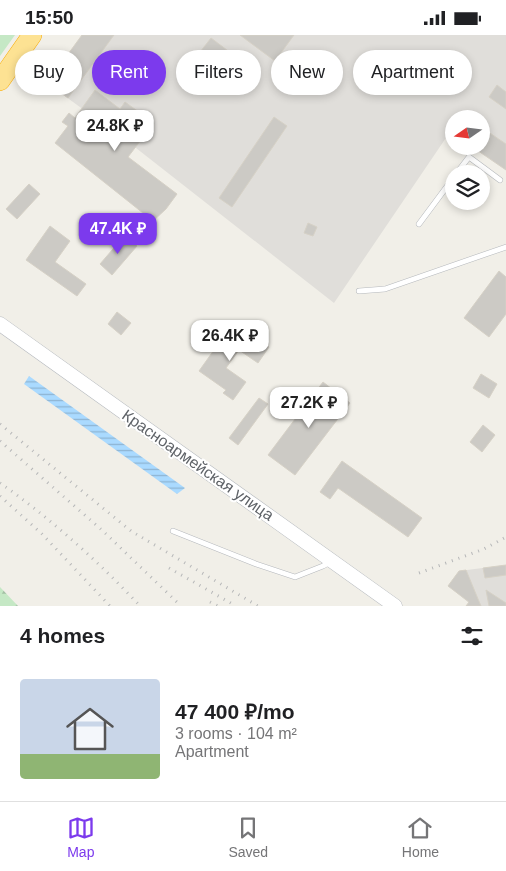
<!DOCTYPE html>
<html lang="en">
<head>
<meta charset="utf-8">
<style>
	body { margin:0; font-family:Arial,sans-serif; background:#f6f6f6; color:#202124; height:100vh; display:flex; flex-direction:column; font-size:19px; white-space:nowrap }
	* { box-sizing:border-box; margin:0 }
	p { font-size:16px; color:#757577 }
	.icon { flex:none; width:28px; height:28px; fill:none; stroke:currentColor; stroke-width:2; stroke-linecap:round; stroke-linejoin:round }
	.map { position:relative; height:571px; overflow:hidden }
	.side { display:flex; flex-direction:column; background:#fff; flex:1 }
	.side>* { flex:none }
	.guide { position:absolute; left:15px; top:15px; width:476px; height:45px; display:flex; gap:10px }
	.needle { width:32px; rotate:256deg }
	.tools { position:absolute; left:445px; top:75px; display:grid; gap:10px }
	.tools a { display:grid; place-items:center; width:45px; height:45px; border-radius:50%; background:#fff; box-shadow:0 2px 8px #0003; font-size:25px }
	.price { position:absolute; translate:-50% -42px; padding:0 11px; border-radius:10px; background:#fff; color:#222; font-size:16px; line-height:32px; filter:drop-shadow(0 1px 2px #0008) }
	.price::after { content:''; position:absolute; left:50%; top:30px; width:15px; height:11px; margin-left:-8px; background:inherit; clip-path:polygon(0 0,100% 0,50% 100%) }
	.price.on { background:#7c3aed; color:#fff }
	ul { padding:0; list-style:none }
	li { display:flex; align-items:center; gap:15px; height:125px; padding:0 20px }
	li span { display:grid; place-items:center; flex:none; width:140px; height:100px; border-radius:5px; color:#555 }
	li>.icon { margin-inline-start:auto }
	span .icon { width:60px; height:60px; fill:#fffc; stroke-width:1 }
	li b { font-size:21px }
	h2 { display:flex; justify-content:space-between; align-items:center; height:60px; padding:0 20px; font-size:21px }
	.chip { padding:0 18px; border-radius:22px; background:#fff; box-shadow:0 2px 8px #0003; font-size:18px; line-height:45px }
	.chip.on { background:#7c3aed; color:#fff }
	.status { display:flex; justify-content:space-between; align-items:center; height:35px; padding:0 25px; background:#fff; direction:ltr }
	.status svg { height:14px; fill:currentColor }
	.tab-bar { display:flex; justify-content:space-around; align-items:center; height:70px; border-top:1px solid #e0e0e0; background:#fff; font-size:14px; color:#757577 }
	.tab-bar a { display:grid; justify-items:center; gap:2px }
	.tab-bar .on { color:#7c3aed }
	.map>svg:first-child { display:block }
	.industrial { fill:#e0deda }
	.green { fill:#c5e8c5 }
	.forest { fill:url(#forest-firs) }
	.water { fill:url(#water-rules) }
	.building { fill:#cccac5; stroke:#d6d1c6 }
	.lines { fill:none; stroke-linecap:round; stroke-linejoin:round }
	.lane-casing { stroke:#b5b8bc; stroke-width:6 }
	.secondary-casing { stroke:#b6babf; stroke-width:15 }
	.highway-casing { stroke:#f9ab00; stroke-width:20 }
	.lane { stroke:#fff; stroke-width:5 }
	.secondary { stroke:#fff; stroke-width:14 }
	.highway { stroke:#fde293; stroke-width:19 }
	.rail { stroke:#b6b7b8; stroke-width:3; stroke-dasharray:1 6; stroke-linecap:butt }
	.labels { text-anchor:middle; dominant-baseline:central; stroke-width:4; stroke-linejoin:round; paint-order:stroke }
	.street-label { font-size:16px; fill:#5f6368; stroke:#fff }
</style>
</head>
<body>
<div class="status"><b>15:50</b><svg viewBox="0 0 49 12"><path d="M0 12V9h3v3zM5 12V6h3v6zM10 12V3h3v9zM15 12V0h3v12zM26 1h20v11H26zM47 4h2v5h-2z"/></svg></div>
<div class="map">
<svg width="506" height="571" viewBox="0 0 506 571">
	<defs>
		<pattern id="forest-firs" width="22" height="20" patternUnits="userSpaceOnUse" patternTransform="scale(1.25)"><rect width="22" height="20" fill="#c5e8c5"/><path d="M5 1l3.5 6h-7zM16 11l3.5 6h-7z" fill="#a3c0a4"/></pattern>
		<pattern id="water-rules" width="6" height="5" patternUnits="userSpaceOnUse" patternTransform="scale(1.25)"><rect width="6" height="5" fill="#aadaff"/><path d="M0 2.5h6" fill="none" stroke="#8eb4d2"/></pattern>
	</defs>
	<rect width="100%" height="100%" fill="#f1efe8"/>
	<!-- industrial -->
	<path class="industrial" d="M82 0H506V109L481 92V84H470L462 79 458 84H454V91L334 268 136 113 47 48Z
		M506 530V571H473L448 551 459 536Z"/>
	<!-- green -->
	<path class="green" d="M0 0H15L0 21Z"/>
	<!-- forest -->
	<path class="forest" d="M0 552 18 571H0Z"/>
	<!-- water -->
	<path class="water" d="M29 341 185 453 177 459 24 349Z"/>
	<!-- building -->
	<path class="building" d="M82 0H114L68 63 47 48Z
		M240 0H294L275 26Z
		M211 3 252 34 239 52 197 21Z
		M416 39 424 44 418 54 411 49Z
		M497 50 506 57V74L489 62Z
		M95 55 120 74 125 67 154 88 128 122 177 159 166 174 153 186 55 108 68 91 62 87 69 78 75 83Z
		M274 82 287 91 232 172 219 163Z
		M481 92 506 109V135L471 111H481Z
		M29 149 40 159 17 184 6 174Z
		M308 188 317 192 313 201 304 198Z
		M50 191 70 206 55 227 86 249 77 261 26 225Z
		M125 200 137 211 112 240 100 229Z
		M499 236 506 242V279L489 302 464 283Z
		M117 277 131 288 121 300 108 289Z
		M229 294 256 314 261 307 269 312 258 328 239 315 226 333 246 347 233 365 223 358 226 355 199 336Z
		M481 339 497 349 489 363 473 353Z
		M323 347 350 368 295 440 268 420Z
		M259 363 268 369 238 410 229 403Z
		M483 390 495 400 482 417 470 407Z
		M342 426 422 483 408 502 338 453 330 464 320 457Z
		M506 530V540L485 543 483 533Z
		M466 535 478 564 481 571H466L469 567 448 551 459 536Z
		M486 555 506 568V571H489Z"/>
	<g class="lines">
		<defs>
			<path id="lane" d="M456 139 469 122 500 145
				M419 189 454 142
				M359 256 385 254 506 212
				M173 496 256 529 295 542 323 531 330 527"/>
			<path id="secondary" d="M0 289 395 571"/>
			<path id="highway" d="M0 46 32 0"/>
		</defs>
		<!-- lane casing -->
		<use href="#lane" class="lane-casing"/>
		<!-- secondary casing -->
		<use href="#secondary" class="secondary-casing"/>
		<!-- highway casing -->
		<use href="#highway" class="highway-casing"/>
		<!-- lane -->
		<use href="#lane" class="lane"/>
		<!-- secondary -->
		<use href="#secondary" class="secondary"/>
		<!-- highway -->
		<use href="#highway" class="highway"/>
		<!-- rail -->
		<path class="rail" d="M0 389 131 496 258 571
			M0 406 103 496 181 571
			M0 448C49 482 99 527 140 571
			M0 461 42 499 110 571
			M169 533 236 571
			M419 538 484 514 506 502
			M210 567 218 571"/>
	</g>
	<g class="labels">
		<!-- street labels -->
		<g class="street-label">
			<text transform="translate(198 430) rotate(35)">Красноармейская улица</text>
		</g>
	</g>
</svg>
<div class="tools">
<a><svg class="needle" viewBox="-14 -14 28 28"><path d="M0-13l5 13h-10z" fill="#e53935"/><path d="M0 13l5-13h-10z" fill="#757577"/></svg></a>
<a><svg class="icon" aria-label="layers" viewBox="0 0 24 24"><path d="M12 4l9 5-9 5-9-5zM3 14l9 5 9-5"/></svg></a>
</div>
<b class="price" style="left:115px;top:117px">24.8K ₽</b>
<b class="price on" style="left:118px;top:220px">47.4K ₽</b>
<b class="price" style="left:230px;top:327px">26.4K ₽</b>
<b class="price" style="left:309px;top:394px">27.2K ₽</b>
<div class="guide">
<a class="chip">Buy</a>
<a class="chip on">Rent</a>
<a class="chip">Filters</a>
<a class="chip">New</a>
<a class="chip">Apartment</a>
</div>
</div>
<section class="side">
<h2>4 homes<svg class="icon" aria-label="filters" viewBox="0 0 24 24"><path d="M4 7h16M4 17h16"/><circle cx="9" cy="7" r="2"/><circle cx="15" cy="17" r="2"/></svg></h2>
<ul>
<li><span style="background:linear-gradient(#c9d6e8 75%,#8fb573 0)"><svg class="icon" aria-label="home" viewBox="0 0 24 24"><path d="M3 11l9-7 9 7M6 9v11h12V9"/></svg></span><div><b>47 400 ₽/mo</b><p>3 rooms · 104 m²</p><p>Apartment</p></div></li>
</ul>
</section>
<nav class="tab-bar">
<a class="on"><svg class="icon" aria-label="map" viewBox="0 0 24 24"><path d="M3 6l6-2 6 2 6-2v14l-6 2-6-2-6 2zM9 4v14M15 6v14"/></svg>Map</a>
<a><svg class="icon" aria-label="saved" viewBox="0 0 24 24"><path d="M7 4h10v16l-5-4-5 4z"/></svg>Saved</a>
<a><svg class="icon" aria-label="home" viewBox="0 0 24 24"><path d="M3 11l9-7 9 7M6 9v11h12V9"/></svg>Home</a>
</nav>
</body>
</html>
